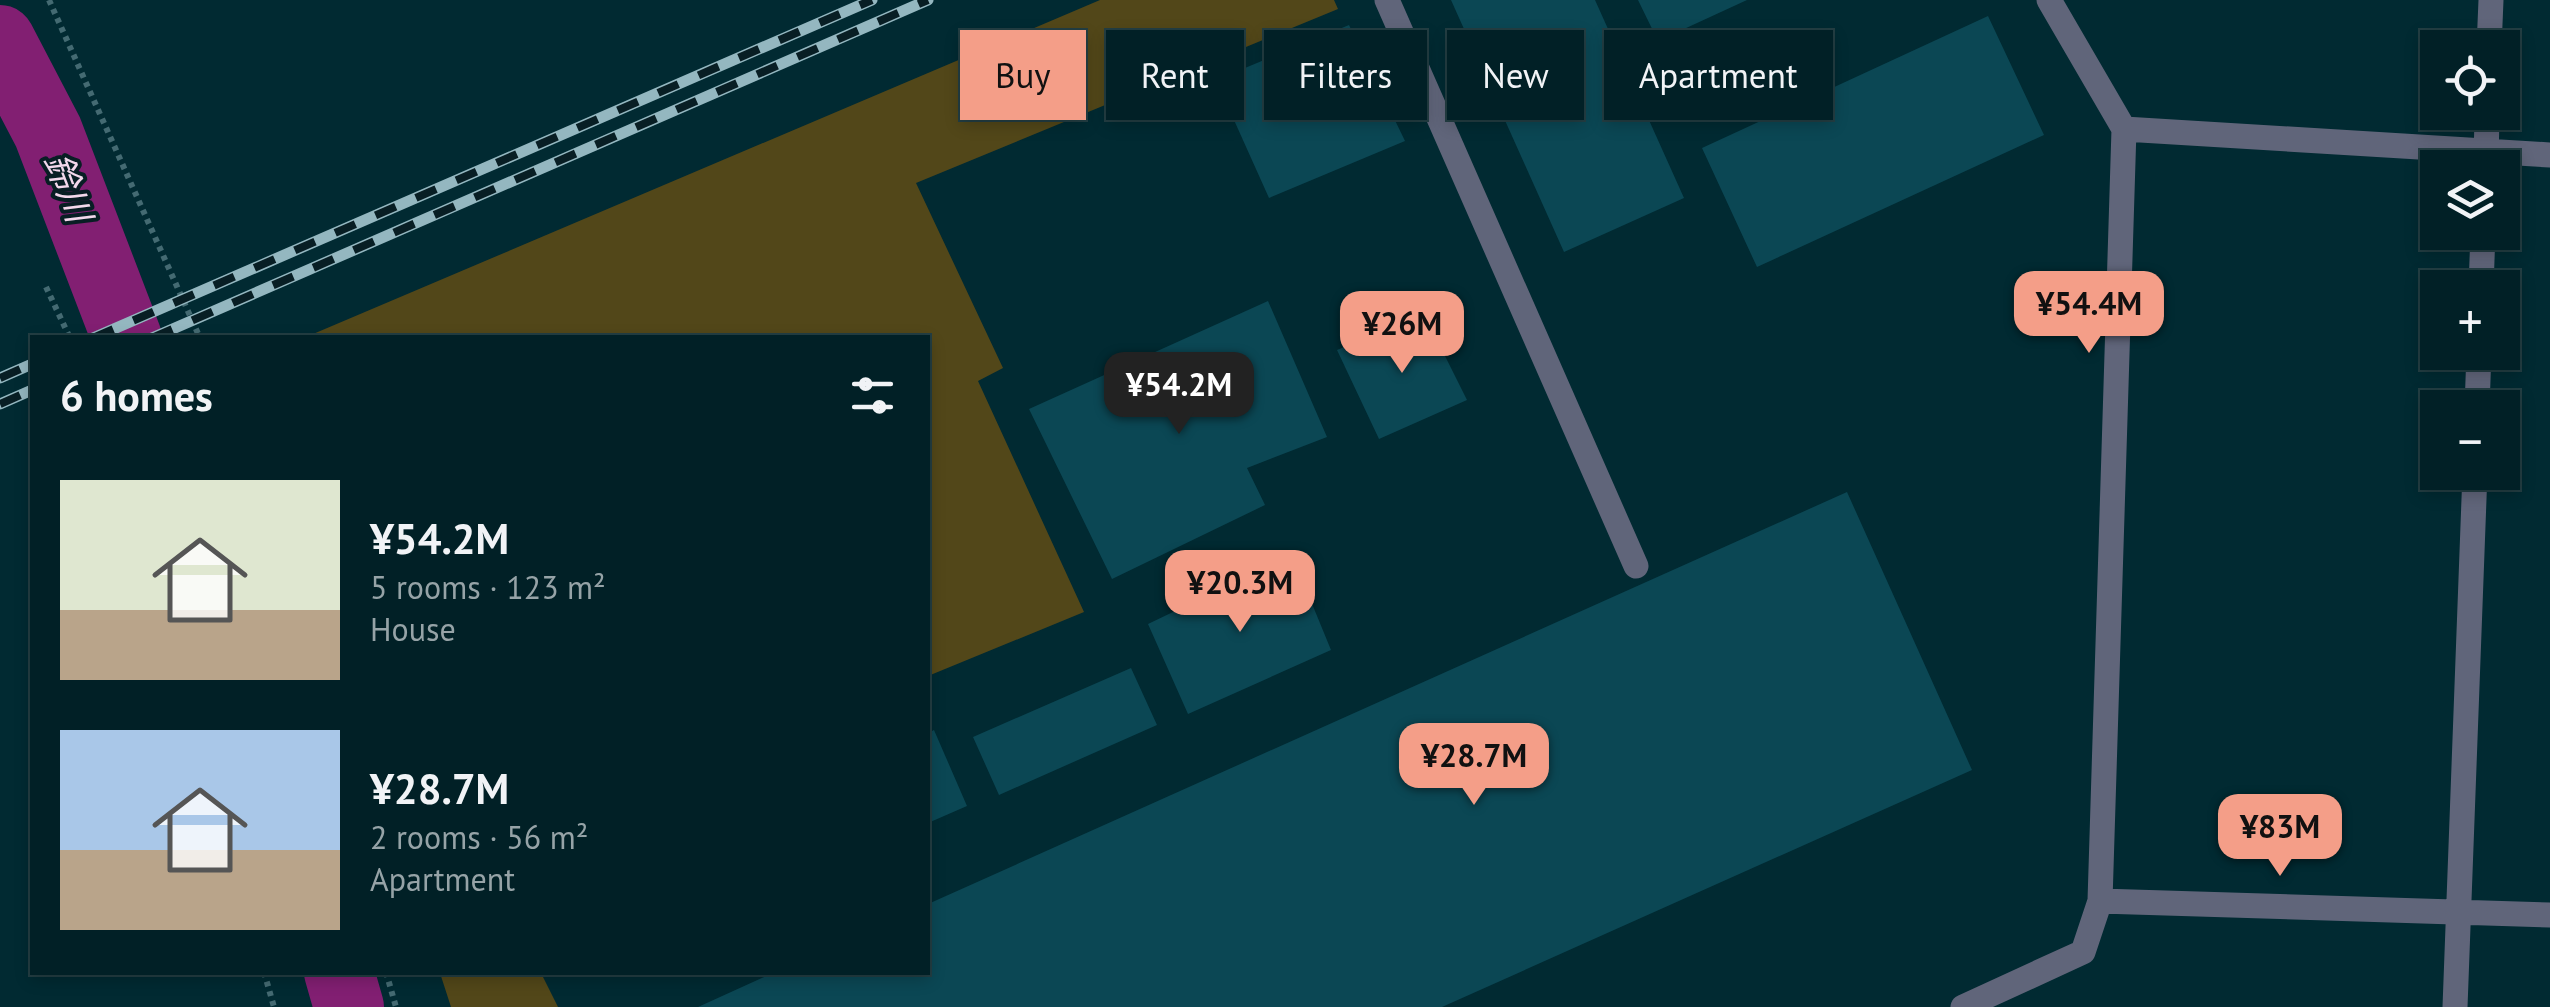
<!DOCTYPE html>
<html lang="en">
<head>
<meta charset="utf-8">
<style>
	body { margin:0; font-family:"PT Sans","Noto Sans JP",sans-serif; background:#0b282e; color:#f1f3f6; height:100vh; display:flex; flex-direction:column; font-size:38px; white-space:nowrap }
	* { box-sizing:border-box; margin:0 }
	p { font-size:32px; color:#96a3a7 }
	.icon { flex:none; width:55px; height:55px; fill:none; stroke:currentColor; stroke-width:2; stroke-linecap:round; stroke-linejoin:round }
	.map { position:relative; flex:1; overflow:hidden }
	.side { position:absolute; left:30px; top:335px; width:900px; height:640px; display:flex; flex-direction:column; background:#012026; border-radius:0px; box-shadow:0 5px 15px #0003,0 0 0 2px #233e43 }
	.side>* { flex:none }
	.hud { position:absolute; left:960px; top:30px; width:950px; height:90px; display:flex; gap:20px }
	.controls { position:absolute; left:2420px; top:30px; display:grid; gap:20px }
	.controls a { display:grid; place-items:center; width:100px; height:100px; border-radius:0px; background:#012026; box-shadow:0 5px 15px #0003,0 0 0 2px #233e43; font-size:50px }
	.price { position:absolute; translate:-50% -85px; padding:0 22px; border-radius:20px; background:#f49e88; color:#111; font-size:32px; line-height:65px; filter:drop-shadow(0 2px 5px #0008) }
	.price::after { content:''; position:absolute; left:50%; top:60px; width:30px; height:22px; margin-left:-15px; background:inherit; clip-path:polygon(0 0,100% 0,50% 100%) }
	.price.active { background:#222; color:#fff }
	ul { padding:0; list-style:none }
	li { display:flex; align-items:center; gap:30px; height:250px; padding:0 30px }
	li span { display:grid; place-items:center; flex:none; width:280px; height:200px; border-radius:0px; color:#555 }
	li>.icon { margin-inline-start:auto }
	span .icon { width:120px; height:120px; fill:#fffc; stroke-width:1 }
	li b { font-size:42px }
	h2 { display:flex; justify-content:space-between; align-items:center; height:120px; padding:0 30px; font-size:42px }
	.pill { padding:0 35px; border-radius:0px; background:#012026; box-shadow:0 5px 15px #0003,0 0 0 2px #233e43; font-size:35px; line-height:90px }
	.pill.active { background:#f49e88; color:#111 }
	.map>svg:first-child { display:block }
	.green { fill:#524719 }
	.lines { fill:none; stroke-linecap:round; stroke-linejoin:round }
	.river { stroke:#821f72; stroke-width:70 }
	.building { fill:#0b4754 }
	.path { stroke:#446a72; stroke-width:6; stroke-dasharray:5 5; stroke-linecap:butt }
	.minor { stroke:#60657a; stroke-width:25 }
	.rail-casing { stroke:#94b7c0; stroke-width:11 }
	.rail { stroke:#081e24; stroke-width:8; stroke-dasharray:22; stroke-linecap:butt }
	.labels { text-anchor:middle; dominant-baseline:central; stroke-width:8; stroke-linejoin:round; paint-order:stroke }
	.water-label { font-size:35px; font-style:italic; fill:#f3d8ec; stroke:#081e24 }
</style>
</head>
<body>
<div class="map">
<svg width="2550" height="1007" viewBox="0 0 2550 1007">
	<rect width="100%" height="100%" fill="#012a32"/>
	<!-- green -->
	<path class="green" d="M1100 0H1334L1338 9 916 183 1003 368 978 381 1084 612 928 676V338L306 337Z
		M440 973H541L558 1007H451Z"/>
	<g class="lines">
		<!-- river -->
		<path class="river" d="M0 40 48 132 127 338
			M339 972 349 1007"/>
	</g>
	<!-- building -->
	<path class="building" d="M1451 0H1595L1684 198 1564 252Z
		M1638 0H1747L1658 41Z
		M1988 16 2044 135 1757 267 1702 148Z
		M1349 25 1405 141 1269 198 1216 80Z
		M1268 301 1327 437 1247 468 1265 505 1112 579 1029 409Z
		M1424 314 1467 400 1379 439 1337 350Z
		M1847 492 1972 770 1442 1007H698L775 972H928V904Z
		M1292 555 1331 650 1188 714 1148 624Z
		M1131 668 1157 725 999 795 973 737Z
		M934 730 967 806 928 823V733Z"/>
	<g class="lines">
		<!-- path -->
		<path class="path" d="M49 0 200 338
			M46 287 70 338
			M264 972 274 1007
			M386 972 396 1007"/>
		<!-- minor -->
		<path class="minor" d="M1387 0 1636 566
			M2049 0 2124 129
			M2489 48 2491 0
			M2486 167 2487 112
			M2481 288 2483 232
			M2477 408 2479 352
			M2100 901 2550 915
			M1963 1007 2083 952 2100 901 2124 129 2550 155
			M2455 1007 2475 472"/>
		<defs>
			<path id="rail" d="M93 338 872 0
				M152 338 928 0
				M0 378 32 364
				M0 404 32 390"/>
		</defs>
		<!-- rail casing -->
		<use href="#rail" class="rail-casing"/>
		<!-- rail -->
		<use href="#rail" class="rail"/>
	</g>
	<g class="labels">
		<!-- water labels -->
		<g class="water-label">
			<text transform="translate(69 187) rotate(69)">鈴川</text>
		</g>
	</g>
</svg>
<div class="controls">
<a><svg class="icon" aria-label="locate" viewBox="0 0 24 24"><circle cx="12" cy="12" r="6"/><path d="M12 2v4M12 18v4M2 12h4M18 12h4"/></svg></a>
<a><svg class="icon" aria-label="layers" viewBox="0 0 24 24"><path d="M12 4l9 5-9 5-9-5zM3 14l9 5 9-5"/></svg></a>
<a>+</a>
<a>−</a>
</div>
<b class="price" style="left:2089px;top:356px">¥54.4M</b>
<b class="price" style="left:1402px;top:376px">¥26M</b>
<b class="price active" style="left:1179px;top:437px">¥54.2M</b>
<b class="price" style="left:1240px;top:635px">¥20.3M</b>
<b class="price" style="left:1474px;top:808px">¥28.7M</b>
<b class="price" style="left:2280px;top:879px">¥83M</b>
<div class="hud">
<a class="pill active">Buy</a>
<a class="pill">Rent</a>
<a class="pill">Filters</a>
<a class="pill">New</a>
<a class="pill">Apartment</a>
</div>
<section class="side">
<h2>6 homes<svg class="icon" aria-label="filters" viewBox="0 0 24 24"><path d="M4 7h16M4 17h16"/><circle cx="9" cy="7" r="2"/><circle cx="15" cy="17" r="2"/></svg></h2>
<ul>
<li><span style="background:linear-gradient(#dfe7d0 65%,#b9a48a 0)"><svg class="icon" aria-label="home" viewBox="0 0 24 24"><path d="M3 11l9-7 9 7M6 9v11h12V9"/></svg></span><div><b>¥54.2M</b><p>5 rooms · 123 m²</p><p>House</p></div></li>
<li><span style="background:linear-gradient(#a9c7e8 60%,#b9a48a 0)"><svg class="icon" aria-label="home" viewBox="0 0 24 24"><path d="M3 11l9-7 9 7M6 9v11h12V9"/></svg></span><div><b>¥28.7M</b><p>2 rooms · 56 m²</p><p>Apartment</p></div></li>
</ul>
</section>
</div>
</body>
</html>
